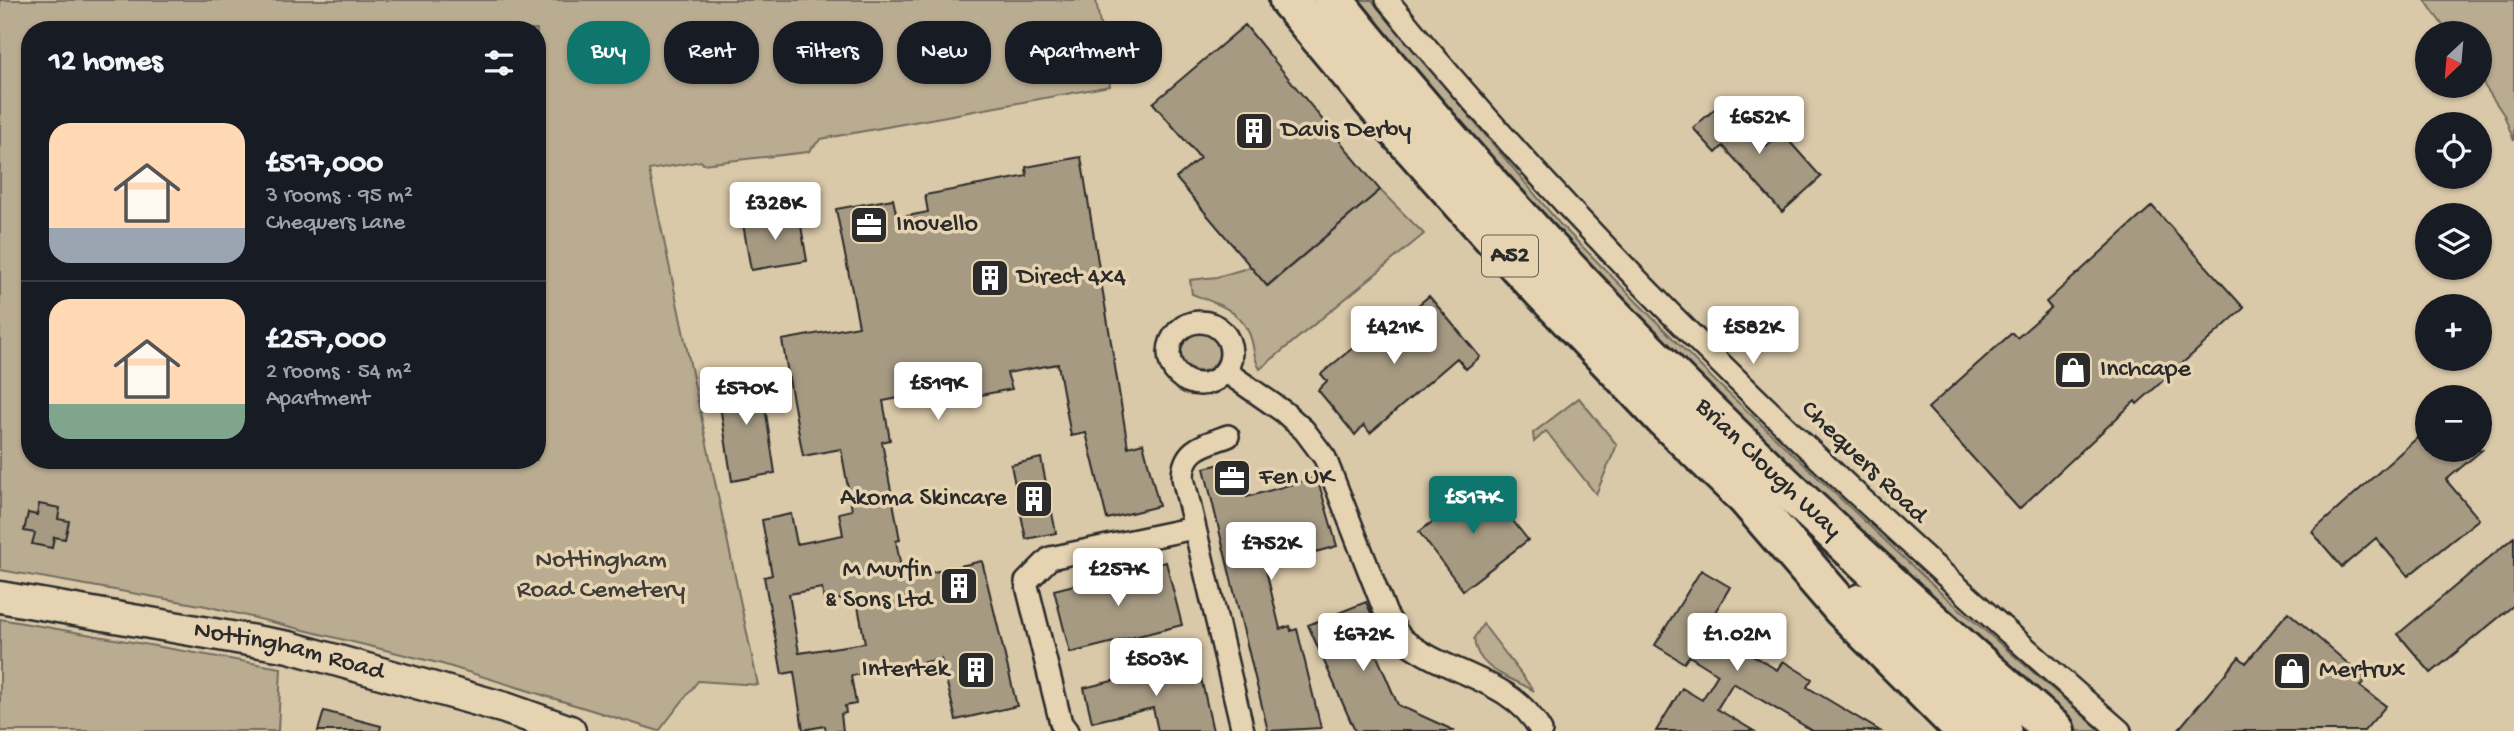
<!DOCTYPE html>
<html lang="en">
<head>
<meta charset="utf-8">
<style>
	body { margin:0; font-family:"Gochi Hand",sans-serif; background:#242831; color:#f1f3f6; height:100vh; display:flex; flex-direction:column; font-size:26px; white-space:nowrap }
	* { box-sizing:border-box; margin:0 }
	p { font-size:23px; color:#9ea1a6 }
	.icon { flex:none; width:38px; height:38px; fill:none; stroke:currentColor; stroke-width:2; stroke-linecap:round; stroke-linejoin:round }
	.map { position:relative; flex:1; overflow:hidden }
	.details { position:absolute; left:21px; top:21px; width:525px; height:448px; display:flex; flex-direction:column; background:#171b24; border-radius:28px; box-shadow:0 2px 5px #0004 }
	.details>* { flex:none }
	.top-card { position:absolute; left:567px; top:21px; width:665px; height:63px; display:flex; gap:14px }
	.needle { width:46px; rotate:206deg }
	.buttons { position:absolute; left:2415px; top:21px; display:grid; gap:14px }
	.buttons a { display:grid; place-items:center; width:77px; height:77px; border-radius:50%; background:#171b24; box-shadow:0 2px 5px #0004; font-size:35px }
	.price { position:absolute; translate:-50% -60px; padding:0 16px; border-radius:7px; background:#fff; color:#222; font-size:23px; line-height:46px; filter:drop-shadow(0 2px 4px #0008) }
	.price::after { content:''; position:absolute; left:50%; top:42px; width:21px; height:16px; margin-left:-10px; background:inherit; clip-path:polygon(0 0,100% 0,50% 100%) }
	.price.active { background:#0f766e; color:#fff }
	ul { padding:0; list-style:none }
	li { display:flex; align-items:center; gap:21px; height:175px; padding:0 28px }
	li+li { border-top:2px solid #363941 }
	li span { display:grid; place-items:center; flex:none; width:196px; height:140px; border-radius:21px; color:#555 }
	li>.icon { margin-inline-start:auto }
	span .icon { width:84px; height:84px; fill:#fffc; stroke-width:1 }
	li b { font-size:30px }
	h2 { display:flex; justify-content:space-between; align-items:center; height:84px; padding:0 28px; font-size:30px }
	.pill { padding:0 24px; border-radius:28px; background:#171b24; box-shadow:0 2px 5px #0004; font-size:24px; line-height:63px }
	.pill.active { background:#0f766e; color:#fff }
	.map>svg:first-child { display:block }
	.green { fill:#baac91; stroke:#726c5e; stroke-width:2; fill-rule:evenodd }
	.building { fill:#a69a83; stroke:#2b2b2b; stroke-width:2; fill-rule:evenodd }
	.lines { fill:none; stroke-linecap:round; stroke-linejoin:round }
	.street-casing { stroke:#2b2b2b; stroke-width:26 }
	.secondary-casing { stroke:#2b2b2b; stroke-width:35 }
	.primary-casing { stroke:#2b2b2b; stroke-width:38 }
	.highway-casing { stroke:#2b2b2b; stroke-width:44 }
	.street { stroke:#e5d3b1; stroke-width:21 }
	.secondary { stroke:#e5d3b1; stroke-width:30 }
	.primary { stroke:#e5d3b1; stroke-width:33 }
	.highway { stroke:#e5d3b1; stroke-width:38 }
	.labels { text-anchor:middle; dominant-baseline:central; stroke-width:7; stroke-linejoin:round; paint-order:stroke }
	.shield { fill:#e5d3b1; stroke:#635d53; stroke-width:2 }
	.shield-label { font-size:24px; font-weight:bold; fill:#2b2b2b }
	.poi-label { font-size:26px; fill:#2b2b2b; stroke:#e5d3b1; text-anchor:start }
	.street-label { font-size:26px; fill:#2b2b2b; stroke:#e5d3b1 }
	.park-label { font-size:26px; fill:#403e3a; stroke:#e5d3b1 }
</style>
</head>
<body>
<div class="map">
<svg width="2514" height="731" viewBox="0 0 2514 731">
	<rect width="100%" height="100%" fill="#dac9a9"/>
	<filter id="ink" filterUnits="userSpaceOnUse"><feTurbulence type="fractalNoise" baseFrequency=".0143" numOctaves="2"/><feDisplacementMap in="SourceGraphic" scale="14" xChannelSelector="R" yChannelSelector="G"/><feConvolveMatrix kernelMatrix="1 2 1 2 8 2 1 2 1" color-interpolation-filters="sRGB"/></filter>
	<g filter="url(#ink)">
		<!-- green -->
		<path class="green" d="M0 0H1096L1110 86 821 139 808 152 703 164 701 161 649 170 758 685 698 681 659 731 442 664 206 606 0 570ZM30 30H537V460H30Z
			M1354 0H1372L1559 223 1715 381 1939 591 2101 731H2077L1887 561 1557 236Z
			M2425 0H2514V141L2504 115 2480 79V33H2448Z
			M1380 190 1424 234 1260 369C1252 356 1255 344 1248 331 1238 309 1213 302 1192 294L1190 280 1217 277 1251 267 1268 286Z
			M1181 352a19 19 0 1 1 38 0a19 19 0 1 1-38 0Z
			M1579 398 1617 445 1596 494 1546 431 1534 442 1533 433Z
			M0 619 281 668 278 731H0Z
			M1483 624 1534 691C1510 677 1476 670 1474 638Z"/>
		<!-- building -->
		<path class="building" d="M1245 25 1380 190 1267 286 1176 178 1200 158 1153 103Z
			M1726 99 1767 146 1782 133 1821 177 1782 212 1723 146 1716 153 1693 128Z
			M1081 157 1128 447 1143 443 1159 506 1107 519 1086 433 1071 436 1058 364 1007 373 1012 389 970 397 968 385 883 401 890 440 882 442 900 540 896 541 903 579 982 561 1017 706 956 720 941 659 851 676 856 704 845 706 846 713 841 714 843 731H826L825 726 803 730 794 672 782 674 764 577 772 575 762 520 791 514 797 544 843 535 839 513 852 510 841 449 803 456 782 340 859 326 836 209 893 199 897 218 928 212 925 195 1027 176 1026 167ZM822 588 824 602 856 596 865 643 799 653 789 594Z
			M2152 206 2244 308 2137 404 2135 401 2019 509 1928 408 2012 333 2017 338 2051 308 2046 302Z
			M799 214 807 261 751 270 743 224Z
			M1429 296 1480 357 1466 369 1457 358 1370 433 1364 425 1355 435 1318 390 1327 381 1321 374 1390 317 1397 323Z
			M760 374 775 473 732 481 716 381Z
			M2427 429V450H2482L2446 480 2479 519 2408 576 2376 538 2342 567 2312 532Z
			M1041 458 1056 533 1026 539 1011 465Z
			M1238 460 1247 497 1317 477 1337 546 1265 566 1280 629 1290 626 1291 631 1297 629 1321 728 1268 731 1204 468Z
			M1483 483 1528 540 1463 590 1419 532Z
			M39 504 60 508 58 519 69 521 65 539 54 537 52 548 32 544 35 533 24 531 28 513 37 515Z
			M2514 537V605L2431 673 2398 634Z
			M1166 562 1182 625 1070 653 1054 590Z
			M1701 570 1730 587 1711 619 1728 629 1723 637 1777 670 1783 661 1812 679 1807 687 1880 731H1813L1733 683 1717 709 1754 731H1656L1682 688 1702 700 1718 674 1689 656 1684 663 1655 645Z
			M1366 602 1384 641 1373 647 1398 705 1455 731H1355L1308 625Z
			M2288 612 2366 679 2360 686 2386 706 2364 731H2177L2239 657 2246 663Z
			M1197 660 1213 731H1158L1153 708 1092 722 1084 688Z
			M324 711 381 726 380 731H318Z"/>
		<g class="lines">
			<defs>
				<path id="street" d="M1387 0C1606 268 1860 504 2120 731
					M1169 353a31 31 0 1 1 62 0a31 31 0 1 1-62 0Z
					M1225 371 1284 412 1304 430 1325 458 1386 614C1392 623 1396 634 1405 641 1448 675 1513 679 1541 731
					M1228 436C1204 445 1183 448 1183 478L1243 731
					M1067 731 1061 723 1026 582 1050 558 1194 528"/>
				<g id="secondary">
					<path id="s1" d="M0 597 289 647 505 708 570 731"/>
				</g>
				<path id="primary" d="M1860 601 2004 731"/>
				<g id="highway">
					<path d="M1289 0 1395 127 1518 265 1664 418 1747 498 1843 609 1965 731"/>
					<path id="s2" d="M1333 0C1547 269 1797 506 2055 731"/>
				</g>
			</defs>
			<!-- street casing -->
			<use href="#street" class="street-casing"/>
			<!-- secondary casing -->
			<use href="#secondary" class="secondary-casing"/>
			<!-- primary casing -->
			<use href="#primary" class="primary-casing"/>
			<!-- highway casing -->
			<use href="#highway" class="highway-casing"/>
			<!-- street -->
			<use href="#street" class="street"/>
			<!-- secondary -->
			<use href="#secondary" class="secondary"/>
			<!-- primary -->
			<use href="#primary" class="primary"/>
			<!-- highway -->
			<use href="#highway" class="highway"/>
		</g>
	</g>
	<!-- icons -->
	<defs>
		<symbol id="building-square" viewBox="-11 -11 22 22"><rect x="-9" y="-9" width="18" height="18" rx="4" fill="#2b2b2b" stroke="#e5d3b1"/><path d="M-4-6H4V6H1V3H-1V6H-4ZM-2.5-4.3h1.7v1.8h-1.7ZM.8-4.3h1.7v1.8H.8ZM-2.5-1h1.7V.8h-1.7ZM.8-1h1.7V.8H.8Z" fill="#fff"/></symbol>
		<symbol id="office-square" viewBox="-11 -11 22 22"><rect x="-9" y="-9" width="18" height="18" rx="4" fill="#2b2b2b" stroke="#e5d3b1"/><path d="M-6-3h4V-5.5h4V-3h4V5H-6ZM-1-4.5V-3h2v-1.5ZM-6 0V1H6V0Z" fill="#fff"/></symbol>
		<symbol id="shop-square" viewBox="-11 -11 22 22"><rect x="-9" y="-9" width="18" height="18" rx="4" fill="#2b2b2b" stroke="#e5d3b1"/><path d="M-5-2.5h2.3a2.7 3.5 0 0 1 5.4 0H5L5.5 6h-11ZM-1.5-2.5h3a1.5 2.3 0 0 0-3 0Z" fill="#fff"/></symbol>
	</defs>
	<g fill-rule="evenodd">
		<use href="#building-square" x="1232" y="109" width="44" height="44"/>
		<use href="#office-square" x="847" y="203" width="44" height="44"/>
		<use href="#building-square" x="968" y="256" width="44" height="44"/>
		<use href="#shop-square" x="2051" y="348" width="44" height="44"/>
		<use href="#office-square" x="1210" y="456" width="44" height="44"/>
		<use href="#building-square" x="1012" y="477" width="44" height="44"/>
		<use href="#building-square" x="937" y="564" width="44" height="44"/>
		<use href="#building-square" x="954" y="648" width="44" height="44"/>
		<use href="#shop-square" x="2270" y="649" width="44" height="44"/>
	</g>
	<g class="labels">
		<!-- shield labels -->
		<rect class="shield" x="1482" y="235.5" width="56" height="41" rx="5"/>
		<g class="shield-label">
			<text x="1510" y="256">A52</text>
		</g>
		<!-- poi labels -->
		<g class="poi-label">
			<text x="1281" y="131">Davis Derby</text>
			<text x="896" y="225">Inovello</text>
			<text x="1017" y="278">Direct 4x4</text>
			<text x="2100" y="370">Inchcape</text>
			<text x="1259" y="478">Fen UK</text>
			<text x="1007" y="499" text-anchor="end">Akoma Skincare</text>
			<text x="932" y="571" text-anchor="end">M Murfin<tspan x="932" dy="30">&amp; Sons Ltd</tspan></text>
			<text x="949" y="670" text-anchor="end">Intertek</text>
			<text x="2319" y="671">Mertrux</text>
		</g>
		<!-- street labels -->
		<g class="street-label">
			<text transform="translate(1863 463) rotate(44)">Chequers Road</text>
			<text stroke="none"><textPath href="#s2" startOffset="640">Brian Clough Way</textPath></text>
			<text stroke="none"><textPath href="#s1" startOffset="294">Nottingham Road</textPath></text>
		</g>
		<!-- park labels -->
		<g class="park-label">
			<text x="601" y="561">Nottingham<tspan x="601" dy="30">Road Cemetery</tspan></text>
		</g>
	</g>
</svg>
<div class="buttons">
<a><svg class="needle" viewBox="-14 -14 28 28"><path d="M0-13l5 13h-10z" fill="#e53935"/><path d="M0 13l5-13h-10z" fill="#9ea1a6"/></svg></a>
<a><svg class="icon" aria-label="locate" viewBox="0 0 24 24"><circle cx="12" cy="12" r="6"/><path d="M12 2v4M12 18v4M2 12h4M18 12h4"/></svg></a>
<a><svg class="icon" aria-label="layers" viewBox="0 0 24 24"><path d="M12 4l9 5-9 5-9-5zM3 14l9 5 9-5"/></svg></a>
<a>+</a>
<a>−</a>
</div>
<b class="price" style="left:1759px;top:156px">£652K</b>
<b class="price" style="left:775px;top:242px">£328K</b>
<b class="price" style="left:1394px;top:366px">£421K</b>
<b class="price" style="left:1753px;top:366px">£582K</b>
<b class="price" style="left:938px;top:422px">£519K</b>
<b class="price" style="left:746px;top:427px">£570K</b>
<b class="price active" style="left:1473px;top:536px">£517K</b>
<b class="price" style="left:1271px;top:582px">£752K</b>
<b class="price" style="left:1118px;top:608px">£257K</b>
<b class="price" style="left:1363px;top:673px">£672K</b>
<b class="price" style="left:1737px;top:673px">£1.02M</b>
<b class="price" style="left:1156px;top:698px">£503K</b>
<div class="top-card">
<a class="pill active">Buy</a>
<a class="pill">Rent</a>
<a class="pill">Filters</a>
<a class="pill">New</a>
<a class="pill">Apartment</a>
</div>
<section class="details">
<h2>12 homes<svg class="icon" aria-label="filters" viewBox="0 0 24 24"><path d="M4 7h16M4 17h16"/><circle cx="9" cy="7" r="2"/><circle cx="15" cy="17" r="2"/></svg></h2>
<ul>
<li><span style="background:linear-gradient(#ffd9b3 75%,#9aa5b1 0)"><svg class="icon" aria-label="home" viewBox="0 0 24 24"><path d="M3 11l9-7 9 7M6 9v11h12V9"/></svg></span><div><b>£517,000</b><p>3 rooms · 95 m²</p><p>Chequers Lane</p></div></li>
<li><span style="background:linear-gradient(#ffd9b3 75%,#7fa58c 0)"><svg class="icon" aria-label="home" viewBox="0 0 24 24"><path d="M3 11l9-7 9 7M6 9v11h12V9"/></svg></span><div><b>£257,000</b><p>2 rooms · 54 m²</p><p>Apartment</p></div></li>
</ul>
</section>
</div>
</body>
</html>
